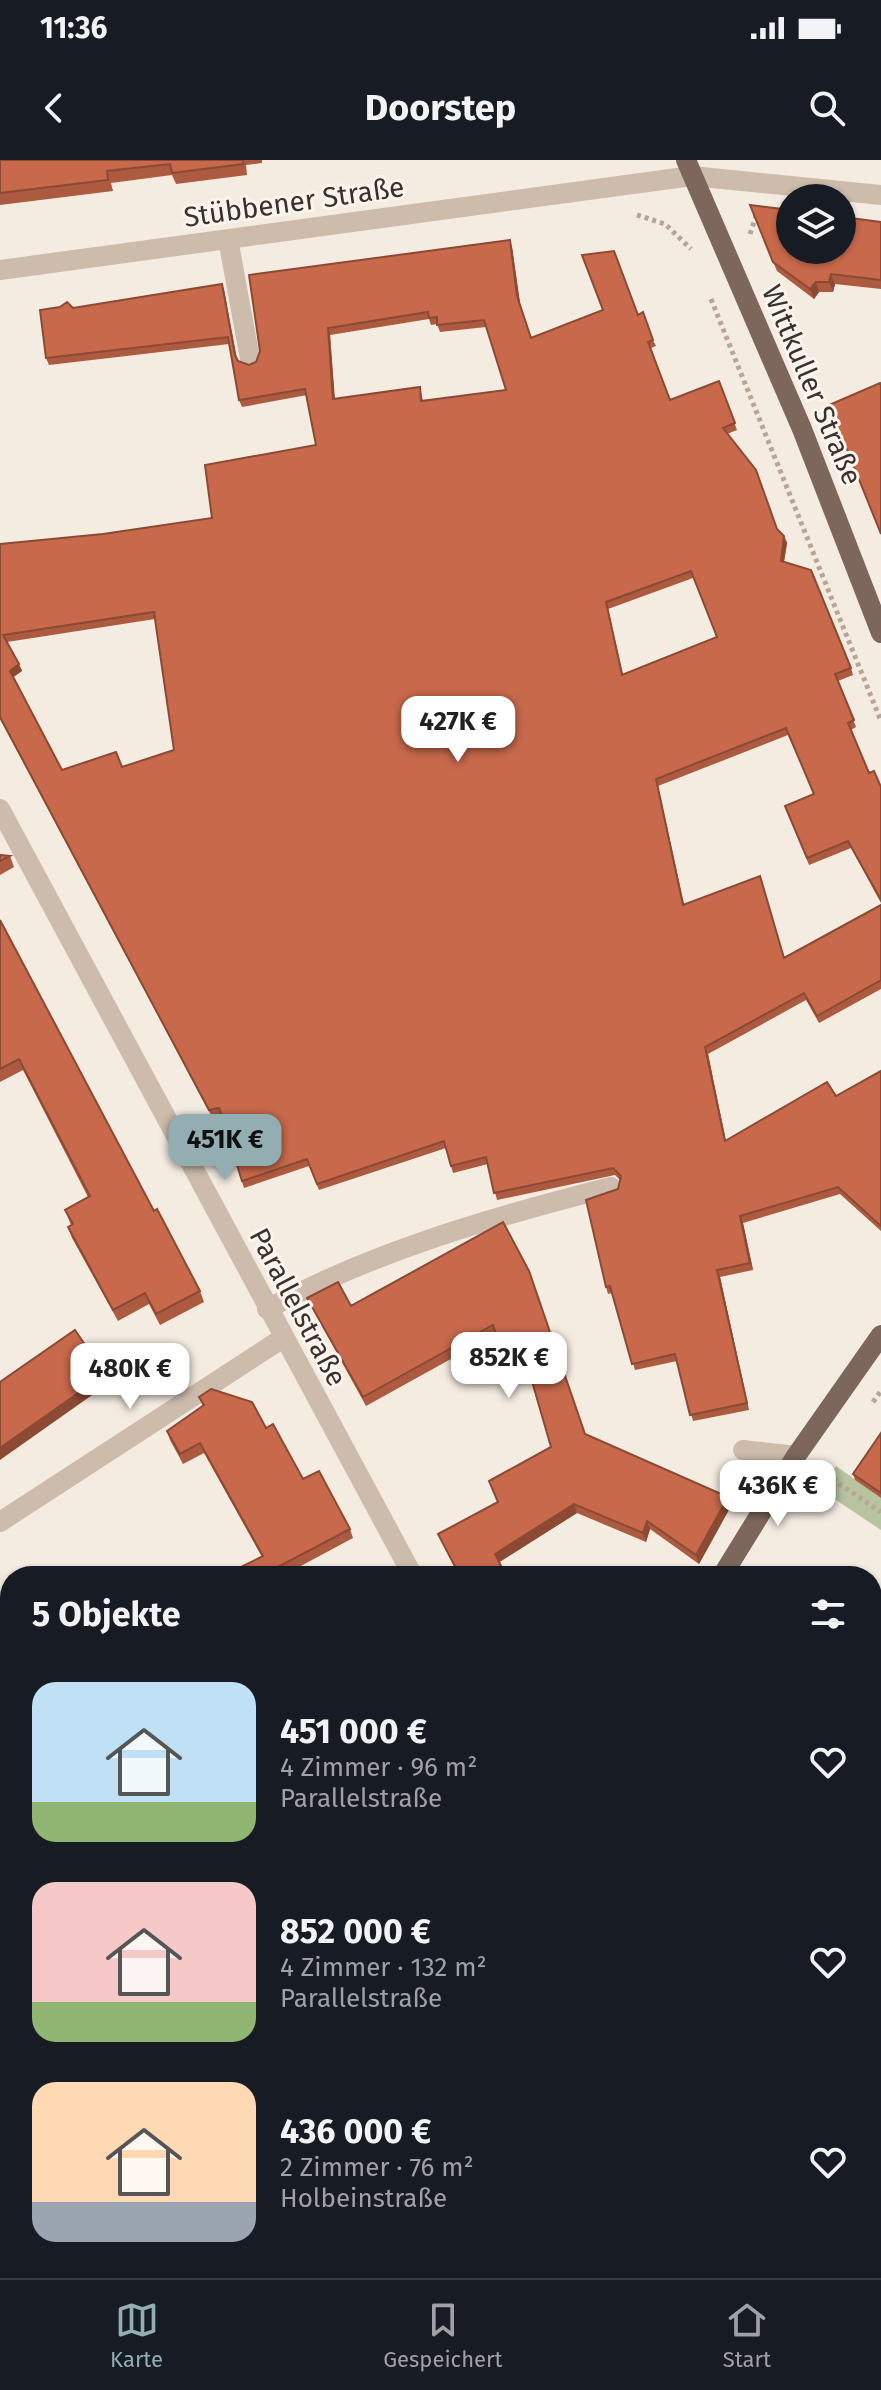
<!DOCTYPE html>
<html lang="de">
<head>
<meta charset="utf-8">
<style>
	body { margin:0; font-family:"Fira Sans",sans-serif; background:#242831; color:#f1f3f6; height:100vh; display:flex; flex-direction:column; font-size:30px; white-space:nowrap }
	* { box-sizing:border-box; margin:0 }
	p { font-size:26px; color:#9ea1a6 }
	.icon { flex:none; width:44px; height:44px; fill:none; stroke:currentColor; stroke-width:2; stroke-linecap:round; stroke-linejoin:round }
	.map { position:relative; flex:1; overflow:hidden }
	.details { position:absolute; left:0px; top:1406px; width:882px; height:712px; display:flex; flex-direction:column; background:#171b24; border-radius:32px 32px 0 0; box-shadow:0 2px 6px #0004 }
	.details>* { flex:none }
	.fabs { position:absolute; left:776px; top:24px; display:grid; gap:16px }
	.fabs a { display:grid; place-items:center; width:80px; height:80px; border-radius:50%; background:#171b24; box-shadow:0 2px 6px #0004; font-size:40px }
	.price { position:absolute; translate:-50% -68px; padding:0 18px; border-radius:16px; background:#fff; color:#222; font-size:26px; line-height:52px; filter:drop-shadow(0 2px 4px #0008) }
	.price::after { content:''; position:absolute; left:50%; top:48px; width:24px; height:18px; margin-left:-12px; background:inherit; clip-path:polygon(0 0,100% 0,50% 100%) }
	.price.selected { background:#92aeb2; color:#111 }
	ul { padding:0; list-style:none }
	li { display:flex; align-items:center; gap:24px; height:200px; padding:0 32px }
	li span { display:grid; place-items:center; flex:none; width:224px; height:160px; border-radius:24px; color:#555 }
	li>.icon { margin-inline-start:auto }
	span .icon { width:96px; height:96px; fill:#fffc; stroke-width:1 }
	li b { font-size:34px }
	h2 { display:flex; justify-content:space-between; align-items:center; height:96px; padding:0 32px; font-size:34px }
	.status { display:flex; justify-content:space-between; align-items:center; height:56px; padding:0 40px; background:#171b24; direction:ltr }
	.status svg { height:22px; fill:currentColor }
	header { display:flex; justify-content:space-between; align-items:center; height:104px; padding:0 32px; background:#171b24; font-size:36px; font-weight:700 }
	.dock { display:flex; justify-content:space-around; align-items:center; height:112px; border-top:2px solid #363941; background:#171b24; font-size:22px; color:#9ea1a6 }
	.dock a { display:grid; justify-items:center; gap:4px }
	.dock .selected { color:#92aeb2 }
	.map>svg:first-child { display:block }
	.green { fill:#b8c4a0 }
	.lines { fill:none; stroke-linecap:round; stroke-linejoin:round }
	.path { stroke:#b9a596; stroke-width:5; stroke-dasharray:4 4; stroke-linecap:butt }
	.minor { stroke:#cdbbac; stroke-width:20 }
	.major { stroke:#7d675c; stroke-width:20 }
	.wall { fill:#ac5a40; fill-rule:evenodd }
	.shaded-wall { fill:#8c4a34 }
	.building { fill:#c8694b; stroke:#8c4a34; stroke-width:2; fill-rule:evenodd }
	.labels { text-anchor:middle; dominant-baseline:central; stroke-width:6; stroke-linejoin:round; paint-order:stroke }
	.street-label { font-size:28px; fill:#3b302b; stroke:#fbf5ee }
</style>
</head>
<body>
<div class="status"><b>11:36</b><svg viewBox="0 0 49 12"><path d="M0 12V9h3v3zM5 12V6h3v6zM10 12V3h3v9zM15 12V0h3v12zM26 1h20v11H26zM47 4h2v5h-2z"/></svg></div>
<header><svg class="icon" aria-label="back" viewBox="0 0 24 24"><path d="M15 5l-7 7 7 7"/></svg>Doorstep<svg class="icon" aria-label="search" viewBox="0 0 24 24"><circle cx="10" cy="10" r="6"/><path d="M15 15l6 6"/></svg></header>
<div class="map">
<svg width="881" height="2118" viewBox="0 0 881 2118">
	<rect width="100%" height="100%" fill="#f4ebe1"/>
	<!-- green -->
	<path class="green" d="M836 1306 881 1338V1370L821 1330Z
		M881 1781V1851L872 1864V1795Z
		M644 2108H707L700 2118H637Z"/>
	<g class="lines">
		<!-- path -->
		<path class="path" d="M637 55 665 64 691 89
			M750 74 757 53
			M711 139 881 561
			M873 1242 881 1231
			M819 1310 881 1352
			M872 1815 881 1803
			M147 2118 156 2108
			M228 2118 236 2108
			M652 2118 660 2108"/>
		<!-- minor -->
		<path class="minor" d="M228 79 250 199
			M0 110 692 16 881 35
			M0 649 413 1416
			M267 1149C375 1091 492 1057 611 1027
			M743 1290 796 1296
			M0 1362 283 1178
			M0 1607 10 1622
			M821 2108 836 2118
			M752 2118 765 2108"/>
		<!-- major -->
		<path class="major" d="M686 0 802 269 881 473
			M722 1416 796 1296 881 1175
			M191 2118 199 2108"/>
	</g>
	<!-- wall -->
	<path class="wall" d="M0 0H262V3L246 5 247 15 176 24 172 15 111 23 113 31 0 45Z
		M750 45 881 62V129L835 124 833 132H819L814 139 777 111Z
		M512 87 520 143 531 178 638 155 653 180 656 186 651 188 670 240 719 221 737 270 727 274 777 369 784 376 787 383 784 402 851 508 853 515 838 521 856 567 851 570 869 613 881 627V743L851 688 809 705 785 646 814 634 788 575 658 626 684 744 785 798 881 745V829L819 863 806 840 708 894 726 981 836 936 881 911V1071L840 1034 743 1063 753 1110 720 1117 749 1250 693 1261 677 1201 635 1210 612 1133 608 1134 606 1127 620 1020 615 1015 497 1040 488 1004 453 1013 446 988 319 1030 309 1006 244 1028 221 955 212 957 0 559V384L103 374 212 358 316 285 307 235 242 247 239 240 229 184 49 205 46 198 73 148 224 130 237 199 238 201 249 205 256 202 260 191ZM429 159 431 165 437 164 440 172 486 167 506 230 423 241 420 227 335 239 330 175ZM693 418 717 477 623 514 608 449ZM155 459 174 590 122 607 62 610 13 517 22 511 7 482Z
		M0 695 10 696 14 707 0 715Z
		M0 760 154 1051 200 1131 204 1142 160 1165 149 1144 118 1161 72 1078 68 1067 71 1065 65 1050 88 1037 23 910 0 922Z
		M503 1062 585 1274 728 1337 731 1346 699 1404 650 1369 646 1382 577 1353 499 1402 506 1416H459L438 1374 498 1342 489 1321 551 1287 529 1213 511 1218 496 1174 366 1246 311 1146 307 1138 351 1146Z
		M199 1237 266 1268 303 1319 350 1369 353 1378 282 1416H223L262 1397 204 1293 183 1304 170 1280 167 1271 203 1246Z
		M881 1273V1338L855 1320 853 1314Z
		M0 1458 10 1473V1567L0 1552Z
		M0 1676 10 1691V1792L0 1778Z"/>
	<!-- shaded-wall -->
	<path class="shaded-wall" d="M510 80 512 87 520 143 517 136Z
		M831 114 835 124 833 132 829 122Z
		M816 122 819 132 814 139 810 129Z
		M222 124 224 130 237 202 235 195Z
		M328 168 330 175 335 246 333 239Z
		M784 376 787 383 783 407 781 401Z
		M606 442 608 449 624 521 622 515Z
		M19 504 22 511 12 518 10 511Z
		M656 619 658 626 685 751 683 745Z
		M705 887 708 894 727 988 725 981Z
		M740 1056 743 1063 753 1110 750 1103Z
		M717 1110 720 1117 749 1250 747 1243Z
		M103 1211 107 1221 94 1230 95 1233 0 1300V1288Z
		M728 1337 731 1346 699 1404 696 1395Z
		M574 1344 577 1353 498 1403 495 1394Z
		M647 1361 650 1369 646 1382 643 1373Z
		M10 1988V2002L0 2009V1995Z
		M409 2108H428L421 2118H402Z"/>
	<!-- building -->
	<path class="building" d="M0 0H243V4L172 13 170 4 107 11 108 20 0 33Z
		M750 45 790 50V90H842V57L881 62V120L831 114 829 122H816L810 129 773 102Z
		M510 80 517 136 531 178 603 150 582 95 614 91 638 155 643 152 653 180 648 182 670 240 719 221 735 263 723 268 756 310 777 369 784 376 781 401 811 410 851 508 835 514 854 560 848 563 869 613 874 611 881 627V740L848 681 807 698 785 646 814 634 786 568 656 619 683 745 760 716 784 798 881 745V820L817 856 804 833 705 887 725 981 827 922 836 936 881 911V1066L838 1027 740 1056 750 1103 717 1110 747 1243 690 1255 675 1194 632 1204 610 1126 606 1127 586 1040 618 1029 621 1016 613 1008 494 1033 486 997 451 1006 444 981 317 1024 307 999 242 1021 219 948 209 950 0 557V384L103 374 212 358 205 305 316 285 305 229 239 240 228 177 46 198 40 150 60 147 67 142 73 148 222 124 235 195 238 201 249 205 256 202 260 191 249 115ZM428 152 429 158 437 157V165L484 160 506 230 421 241 420 227 333 239 328 168ZM691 411 717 477 622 515 606 442ZM154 452 174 590 122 607 116 592 62 610 10 511 19 504 3 475Z
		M880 223 881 225V374L829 245Z
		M0 695 10 696 0 701Z
		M0 760 154 1051 157 1049 200 1131 156 1154 145 1133 113 1150 68 1067 73 1064 65 1050 90 1036 19 899 0 909Z
		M503 1062 529 1111 585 1274 728 1337 696 1395 647 1361 643 1373 574 1344 495 1394 506 1416H460L438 1374 498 1342 489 1321 551 1287 527 1204 508 1209 493 1165 363 1237 307 1138 338 1122 351 1146Z
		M75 1170 103 1211 89 1221 91 1224 0 1288V1222Z
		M211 1229 252 1242 266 1268 273 1264 303 1319 319 1311 350 1369 276 1408 280 1416H223L263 1396 200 1283 180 1294 167 1271 204 1245 199 1237Z
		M881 1273V1333L853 1314Z
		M0 1458 10 1473V1562L0 1547Z
		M0 1676 10 1691V1785L0 1770Z
		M10 1947V1988L0 1995V1954Z
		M294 2108H409L402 2118H287Z"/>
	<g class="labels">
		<!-- street labels -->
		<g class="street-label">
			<text transform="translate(294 42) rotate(-8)">Stübbener Straße</text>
			<text transform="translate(812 225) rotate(67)">Wittkuller Straße</text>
			<text transform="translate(298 1147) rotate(62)">Parallelstraße</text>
		</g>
	</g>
</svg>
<div class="fabs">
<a><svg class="icon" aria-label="layers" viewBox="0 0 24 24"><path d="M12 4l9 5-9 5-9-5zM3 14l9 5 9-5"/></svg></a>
</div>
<b class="price" style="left:458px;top:604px">427K €</b>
<b class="price selected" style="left:225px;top:1022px">451K €</b>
<b class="price" style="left:509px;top:1240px">852K €</b>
<b class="price" style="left:130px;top:1251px">480K €</b>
<b class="price" style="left:778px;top:1368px">436K €</b>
<section class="details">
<h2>5 Objekte<svg class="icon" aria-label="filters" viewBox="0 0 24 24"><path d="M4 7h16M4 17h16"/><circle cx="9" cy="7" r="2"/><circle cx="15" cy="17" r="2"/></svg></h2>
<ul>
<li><span style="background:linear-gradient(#bfe0f5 75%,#8fb573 0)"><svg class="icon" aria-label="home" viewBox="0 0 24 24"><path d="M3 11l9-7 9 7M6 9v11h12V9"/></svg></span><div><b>451 000 €</b><p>4 Zimmer · 96 m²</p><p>Parallelstraße</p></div><svg class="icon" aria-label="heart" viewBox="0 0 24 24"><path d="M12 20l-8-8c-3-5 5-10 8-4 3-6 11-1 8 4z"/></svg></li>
<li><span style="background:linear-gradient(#f6c9c9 75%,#8fb573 0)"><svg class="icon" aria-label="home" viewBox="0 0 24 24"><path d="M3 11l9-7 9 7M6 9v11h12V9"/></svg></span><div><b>852 000 €</b><p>4 Zimmer · 132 m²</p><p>Parallelstraße</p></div><svg class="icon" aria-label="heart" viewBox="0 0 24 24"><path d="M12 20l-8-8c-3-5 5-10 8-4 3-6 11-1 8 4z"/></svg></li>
<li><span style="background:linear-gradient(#ffd9b3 75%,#9aa5b1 0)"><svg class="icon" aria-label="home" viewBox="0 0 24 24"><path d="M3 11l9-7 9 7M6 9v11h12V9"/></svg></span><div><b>436 000 €</b><p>2 Zimmer · 76 m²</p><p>Holbeinstraße</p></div><svg class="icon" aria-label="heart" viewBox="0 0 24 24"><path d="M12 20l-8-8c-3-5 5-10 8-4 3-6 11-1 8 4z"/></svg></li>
</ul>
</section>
</div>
<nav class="dock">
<a class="selected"><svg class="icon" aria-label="map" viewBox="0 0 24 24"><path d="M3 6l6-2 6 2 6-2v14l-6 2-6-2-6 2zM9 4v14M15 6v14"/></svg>Karte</a>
<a><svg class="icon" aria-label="saved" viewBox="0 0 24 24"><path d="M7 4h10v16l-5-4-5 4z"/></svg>Gespeichert</a>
<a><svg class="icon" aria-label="home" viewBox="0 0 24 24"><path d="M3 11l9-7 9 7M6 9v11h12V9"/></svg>Start</a>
</nav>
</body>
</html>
